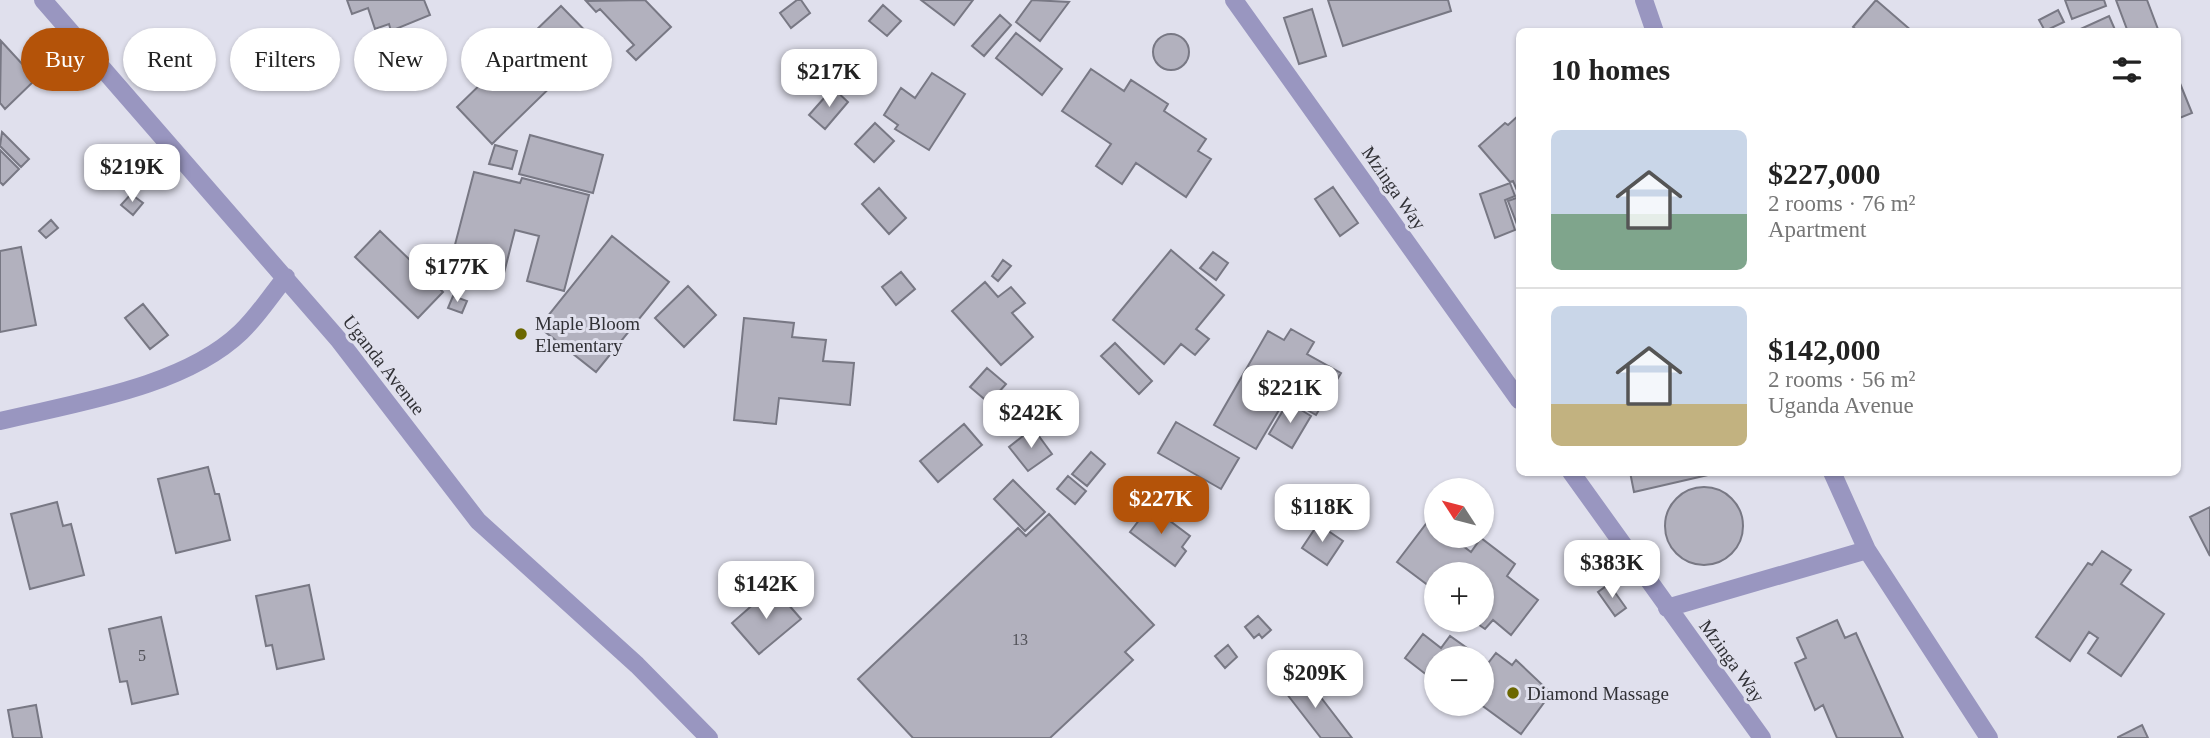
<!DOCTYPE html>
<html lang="en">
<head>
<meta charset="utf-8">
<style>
	body { margin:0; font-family:Georgia,serif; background:#f6f6f6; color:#222; height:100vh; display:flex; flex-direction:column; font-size:26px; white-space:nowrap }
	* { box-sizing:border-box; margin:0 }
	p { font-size:23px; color:#767676 }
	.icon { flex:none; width:38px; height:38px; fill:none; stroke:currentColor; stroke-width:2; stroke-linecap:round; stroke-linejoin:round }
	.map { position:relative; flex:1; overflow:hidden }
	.side { position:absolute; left:1516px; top:28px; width:665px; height:448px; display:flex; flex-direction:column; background:#fff; border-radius:10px; box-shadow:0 2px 5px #0004 }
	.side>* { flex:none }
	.guide { position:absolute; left:21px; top:28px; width:665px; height:63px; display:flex; gap:14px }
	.needle { width:46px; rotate:306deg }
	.controls { position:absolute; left:1424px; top:478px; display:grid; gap:14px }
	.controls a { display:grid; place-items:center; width:70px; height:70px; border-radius:50%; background:#fff; box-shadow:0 2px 5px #0004; font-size:35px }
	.price { position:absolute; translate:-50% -60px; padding:0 16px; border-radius:14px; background:#fff; color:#222; font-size:23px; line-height:46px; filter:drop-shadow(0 2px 4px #0008) }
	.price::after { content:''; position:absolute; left:50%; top:42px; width:21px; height:16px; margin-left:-10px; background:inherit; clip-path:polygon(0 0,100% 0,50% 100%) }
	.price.on { background:#b45309; color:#fff }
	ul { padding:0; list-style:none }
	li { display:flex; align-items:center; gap:21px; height:175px; padding:0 35px }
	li+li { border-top:2px solid #e0e0e0 }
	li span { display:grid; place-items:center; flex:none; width:196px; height:140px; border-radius:10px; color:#555 }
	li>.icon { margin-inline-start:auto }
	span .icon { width:84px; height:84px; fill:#fffc; stroke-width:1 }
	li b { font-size:30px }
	h2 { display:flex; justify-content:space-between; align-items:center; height:84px; padding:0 35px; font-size:30px }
	.pill { padding:0 24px; border-radius:32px; background:#fff; box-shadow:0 2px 5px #0004; font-size:24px; line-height:63px }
	.pill.on { background:#b45309; color:#fff }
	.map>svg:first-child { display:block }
	.building { fill:#b2b1be; stroke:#787884; stroke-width:2 }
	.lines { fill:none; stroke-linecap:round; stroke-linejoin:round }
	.minor { stroke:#9996c0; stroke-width:18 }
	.poi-dot { fill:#6b6700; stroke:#e0e0ed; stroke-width:2.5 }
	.labels { text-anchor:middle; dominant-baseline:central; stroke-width:6; stroke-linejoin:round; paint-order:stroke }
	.number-label { font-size:16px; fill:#515158 }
	.street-label { font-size:19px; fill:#313136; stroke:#e0e0ed }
	.poi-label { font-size:19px; fill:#313136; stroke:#e0e0ed; text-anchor:start }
</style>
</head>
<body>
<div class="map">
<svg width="2210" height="738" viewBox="0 0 2210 738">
	<rect width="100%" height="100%" fill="#e0e0ed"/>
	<!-- building -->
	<path class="building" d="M347 0H424L430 15 391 31 389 24 375 29 368 8 352 14Z
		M645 0 671 27 636 60 627 51 634 45 600 9 596 12 586 1Z
		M797 0H801L810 13 791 28 780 13Z
		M921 0H973L954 25Z
		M1032 0 1069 2 1040 41 1016 22Z
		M1328 0H1448L1451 11 1343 46Z
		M1876 0 1913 32H1859L1853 27Z
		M2065 0H2104L2106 6 2072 19Z
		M2116 0H2147L2159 32H2128Z
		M883 5 901 21 887 36 869 21Z
		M561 6 601 47 573 74 568 70 492 144 457 107Z
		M1312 9 1326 56 1299 64 1284 18Z
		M2058 10 2064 22 2045 31 2039 20Z
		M1000 15 1011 25 984 56 972 46Z
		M2109 16 2116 32H2074Z
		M1016 33 1062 69 1042 95 996 58Z
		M1153 52a18 18 0 1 1 36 0a18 18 0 1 1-36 0Z
		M1 41 36 79 5 109 0 103Z
		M1091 69 1124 91 1131 80 1168 104 1164 111 1206 139 1198 151 1211 159 1186 197 1136 163 1122 184 1096 166 1111 144 1062 111Z
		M932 73 965 94 929 150 895 129 898 125 884 115 901 88 915 98Z
		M2177 76 2192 113 2177 119Z
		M833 88 848 102 825 129 809 115Z
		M1519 115V195L1513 181 1510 182 1479 146 1505 123 1508 125Z
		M875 123 894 141 874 162 855 144Z
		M2 132 29 159 21 167 0 146Z
		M530 135 603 155 593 193 519 174Z
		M495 145 517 151 512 169 489 164Z
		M0 150 19 169 3 185 0 182Z
		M474 172 520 183 522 178 589 195 564 291 527 281 539 236 515 230 504 273 451 260Z
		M1510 183 1515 196 1505 200 1515 230 1495 238 1480 194Z
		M1333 187 1358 223 1340 236 1315 199Z
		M879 188 906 218 889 234 862 204Z
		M131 194 143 203 133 215 121 205Z
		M1519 197V227H1518L1508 201Z
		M51 220 58 228 46 238 39 231Z
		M380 231 443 292 418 318 355 257Z
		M612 236 669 282 596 372 539 327Z
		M21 247 36 325 0 332V251Z
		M1171 250 1224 295 1196 329 1209 339 1195 355 1181 344 1164 364 1113 320Z
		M1213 252 1228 263 1216 280 1200 268Z
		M1003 260 1011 266 998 281 992 276Z
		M901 272 915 289 896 305 882 287Z
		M985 282 998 297 1011 287 1025 303 1012 313 1033 337 1001 365 952 311Z
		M688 286 716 315 684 347 655 318Z
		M453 296 467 301 462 313 448 308Z
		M143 304 168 335 150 349 125 318Z
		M744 318 794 323 792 337 826 340 823 361 854 363 850 405 779 398 776 424 734 420Z
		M1291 329 1314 342 1307 354 1341 373 1316 415 1286 398 1256 449 1214 425 1268 331 1284 340Z
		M1115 343 1152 381 1139 394 1101 356Z
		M987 368 1006 384 989 403 970 387Z
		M1288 402 1311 416 1292 448 1269 434Z
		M1176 422 1239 458 1221 489 1158 453Z
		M964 424 982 445 938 482 920 461Z
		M1033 428 1052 454 1028 471 1009 447Z
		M1091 452 1105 464 1087 486 1072 474Z
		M208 467 215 494H219L230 540 176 553 158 479Z
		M1630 472H1721L1634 492Z
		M1068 476 1086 491 1075 504 1057 489Z
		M1013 480 1045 512 1025 531 994 499Z
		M1665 526a39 39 0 1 1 78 0a39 39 0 1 1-78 0Z
		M57 502 63 526 71 524 84 575 30 589 11 514Z
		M1150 506 1190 536 1182 547 1186 551 1175 566 1130 532Z
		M2210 507V556L2190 517Z
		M1049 514 1154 625 1125 652 1133 660 1050 738H913L858 679 1018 528 1026 536Z
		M1429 520 1437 526V536H1450L1471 552 1481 538 1515 564 1507 576 1538 600 1511 635 1493 620 1485 629 1472 620H1482V574H1437V592L1397 562Z
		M1318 524 1343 541 1327 565 1302 548Z
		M2102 551 2131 570 2121 584 2164 614 2121 676 2088 653 2098 638 2089 632 2070 661 2036 637 2088 563 2092 565Z
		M1609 584 1626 608 1615 616 1598 592Z
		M309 585 324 659 277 669 272 645 266 646 256 596Z
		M773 587 801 619 759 654 732 623Z
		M1258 616 1271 630 1262 638 1259 634 1254 638 1245 627Z
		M161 617 178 694 132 704 127 681 120 682 109 629Z
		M1837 620 1845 638 1856 633 1903 738H1837L1823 705 1815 710 1795 663 1806 658 1797 638Z
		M1423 634 1441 648 1450 636 1474 653 1470 658H1437V666L1428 676 1405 658Z
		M1228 645 1237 657 1225 668 1215 656Z
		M1496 653 1512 665 1516 660 1551 693 1521 734 1480 704 1482 671Z
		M1303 674 1352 738H1321L1283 689Z
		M36 705 42 738H13L8 710Z
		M2142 725 2148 738H2118V737Z"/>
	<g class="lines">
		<!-- minor -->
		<path class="minor" d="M43 0 338 339 478 521 637 665 709 738
			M1234 0 1519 400
			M1644 0 1655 32
			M0 421C75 403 184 387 241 332 258 316 271 295 286 277
			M1571 472 1762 738
			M1832 472 1867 550 1989 738
			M1667 608 1867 550"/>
	</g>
	<!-- markers -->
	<g class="poi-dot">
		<circle cx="521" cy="334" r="7"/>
		<circle cx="1513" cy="693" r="7"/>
	</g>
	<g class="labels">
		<!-- number labels -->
		<g class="number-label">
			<text x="1020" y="639">13</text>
			<text x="142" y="655">5</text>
		</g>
		<!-- street labels -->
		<g class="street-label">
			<text transform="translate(1394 188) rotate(55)">Mzinga Way</text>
			<text transform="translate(384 365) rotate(52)">Uganda Avenue</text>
			<text transform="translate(1732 661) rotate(54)">Mzinga Way</text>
		</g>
		<!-- poi labels -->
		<g class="poi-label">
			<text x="535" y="323">Maple Bloom<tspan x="535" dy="22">Elementary</tspan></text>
			<text x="1527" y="693">Diamond Massage</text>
		</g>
	</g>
</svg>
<div class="controls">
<a><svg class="needle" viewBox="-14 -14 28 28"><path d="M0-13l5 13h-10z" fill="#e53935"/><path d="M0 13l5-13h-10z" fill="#767676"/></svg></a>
<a>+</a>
<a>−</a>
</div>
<b class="price" style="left:829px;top:109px">$217K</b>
<b class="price" style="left:132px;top:204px">$219K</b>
<b class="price" style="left:457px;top:304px">$177K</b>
<b class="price" style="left:1290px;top:425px">$221K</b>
<b class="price" style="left:1031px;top:450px">$242K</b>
<b class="price on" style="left:1161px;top:536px">$227K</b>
<b class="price" style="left:1322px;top:544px">$118K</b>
<b class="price" style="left:1612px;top:600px">$383K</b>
<b class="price" style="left:766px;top:621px">$142K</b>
<b class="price" style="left:1315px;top:710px">$209K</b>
<div class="guide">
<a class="pill on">Buy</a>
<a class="pill">Rent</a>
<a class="pill">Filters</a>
<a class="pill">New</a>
<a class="pill">Apartment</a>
</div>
<section class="side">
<h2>10 homes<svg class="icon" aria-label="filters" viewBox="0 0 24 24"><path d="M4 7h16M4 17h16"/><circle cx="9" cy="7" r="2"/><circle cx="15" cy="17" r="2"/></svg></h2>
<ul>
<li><span style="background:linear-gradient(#c9d6e8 60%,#7fa58c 0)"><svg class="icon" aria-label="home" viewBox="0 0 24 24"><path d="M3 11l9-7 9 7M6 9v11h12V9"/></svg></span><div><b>$227,000</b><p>2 rooms · 76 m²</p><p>Apartment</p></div></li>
<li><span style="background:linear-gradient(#c9d6e8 70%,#c2b280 0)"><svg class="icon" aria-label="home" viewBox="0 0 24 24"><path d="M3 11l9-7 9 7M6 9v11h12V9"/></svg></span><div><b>$142,000</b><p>2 rooms · 56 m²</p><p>Uganda Avenue</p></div></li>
</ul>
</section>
</div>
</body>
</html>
